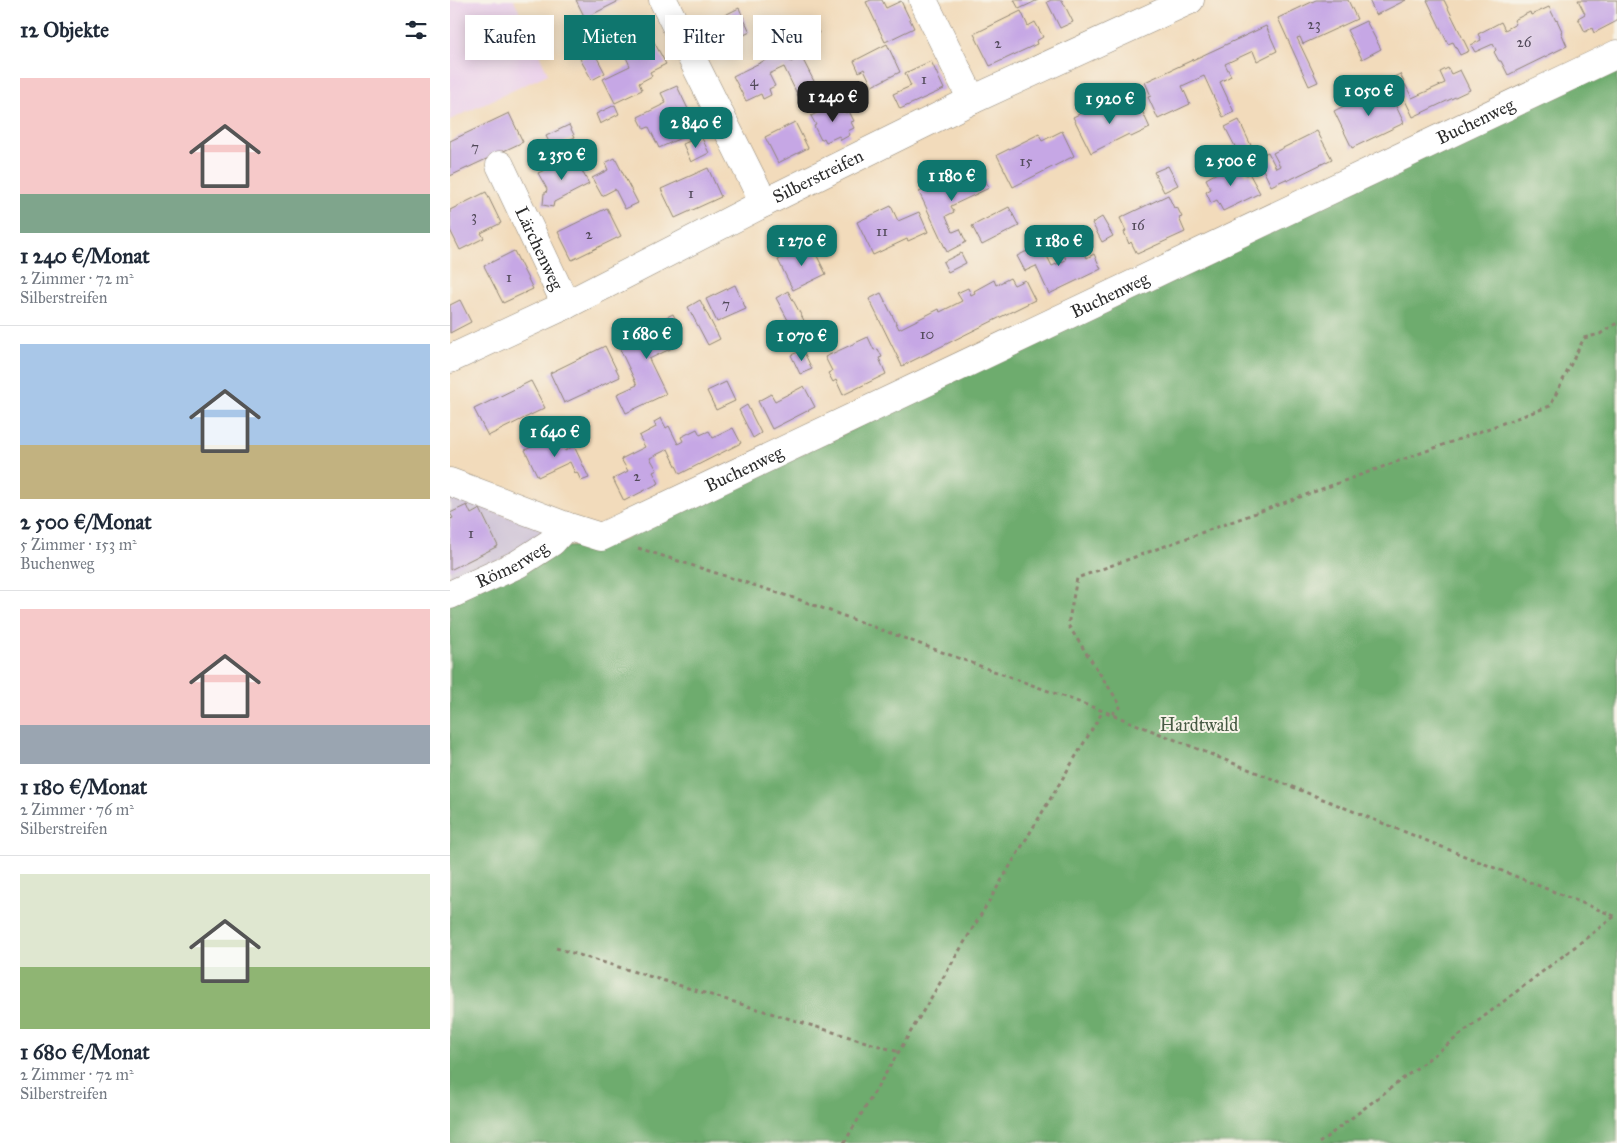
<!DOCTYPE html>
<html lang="de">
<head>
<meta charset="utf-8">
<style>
	body { margin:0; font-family:"IM FELL Great Primer",serif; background:#f2f2f3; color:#1f2937; height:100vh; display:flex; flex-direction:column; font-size:19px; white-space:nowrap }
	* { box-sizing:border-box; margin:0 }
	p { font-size:16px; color:#747a83 }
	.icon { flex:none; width:28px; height:28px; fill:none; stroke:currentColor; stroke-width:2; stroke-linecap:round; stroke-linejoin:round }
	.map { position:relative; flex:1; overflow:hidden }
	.sheet { display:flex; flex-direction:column; background:#fff; width:450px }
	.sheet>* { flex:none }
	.banner { position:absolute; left:15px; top:15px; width:475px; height:45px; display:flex; gap:10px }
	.price { position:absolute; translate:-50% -42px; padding:0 11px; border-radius:10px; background:#0f766e; color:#fff; font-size:16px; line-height:32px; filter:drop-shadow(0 1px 2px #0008) }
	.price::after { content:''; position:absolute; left:50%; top:30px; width:15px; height:11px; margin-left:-8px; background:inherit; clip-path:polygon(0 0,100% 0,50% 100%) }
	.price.current { background:#222; color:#fff }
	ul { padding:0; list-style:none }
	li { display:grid; align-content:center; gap:10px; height:265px; padding:0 20px }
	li+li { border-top:1px solid #e0e1e3 }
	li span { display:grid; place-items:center; height:155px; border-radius:0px; color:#555 }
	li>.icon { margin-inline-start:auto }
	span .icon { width:90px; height:90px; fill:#fffc; stroke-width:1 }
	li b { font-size:21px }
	h2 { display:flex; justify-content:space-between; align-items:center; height:60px; padding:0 20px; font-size:21px }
	.chip { padding:0 18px; border-radius:0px; background:#fff; box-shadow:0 2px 12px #0003; font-size:18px; line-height:45px }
	.chip.current { background:#0f766e; color:#fff }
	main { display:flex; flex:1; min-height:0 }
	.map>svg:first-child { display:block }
	.built { fill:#ebd1eb }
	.industrial { fill:#cbbfd5 }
	.forest { fill:#6eac6e; stroke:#4c6c4c }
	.building { fill:#c6a7e5 }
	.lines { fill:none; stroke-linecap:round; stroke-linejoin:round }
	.minor-casing { stroke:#8e8373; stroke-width:29 }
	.path { stroke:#8e8373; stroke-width:3; stroke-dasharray:4 4; stroke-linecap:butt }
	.minor { stroke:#fff; stroke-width:28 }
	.labels { text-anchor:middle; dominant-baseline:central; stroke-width:4; stroke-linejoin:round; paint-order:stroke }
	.number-label { font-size:15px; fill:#524a5a }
	.street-label { font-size:18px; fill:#2b2b2b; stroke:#f7f3e8 }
	.park-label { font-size:18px; fill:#475a44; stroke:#f7f3e8 }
</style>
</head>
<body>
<main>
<section class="sheet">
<h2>12 Objekte<svg class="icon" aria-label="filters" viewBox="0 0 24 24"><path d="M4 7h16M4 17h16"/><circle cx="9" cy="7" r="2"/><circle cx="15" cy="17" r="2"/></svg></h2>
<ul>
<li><span style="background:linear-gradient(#f6c9c9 75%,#7fa58c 0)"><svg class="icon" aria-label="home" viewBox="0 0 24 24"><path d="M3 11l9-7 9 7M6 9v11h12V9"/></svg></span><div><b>1 240 €/Monat</b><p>2 Zimmer · 72 m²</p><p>Silberstreifen</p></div></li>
<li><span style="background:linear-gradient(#a9c7e8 65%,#c2b280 0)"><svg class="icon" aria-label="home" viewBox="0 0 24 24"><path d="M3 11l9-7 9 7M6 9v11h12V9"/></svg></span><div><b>2 500 €/Monat</b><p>5 Zimmer · 153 m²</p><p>Buchenweg</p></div></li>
<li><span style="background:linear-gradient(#f6c9c9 75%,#9aa5b1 0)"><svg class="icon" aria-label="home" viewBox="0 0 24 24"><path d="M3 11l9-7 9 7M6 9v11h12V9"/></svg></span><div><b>1 180 €/Monat</b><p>2 Zimmer · 76 m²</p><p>Silberstreifen</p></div></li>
<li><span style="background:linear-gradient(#dfe7d0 60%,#8fb573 0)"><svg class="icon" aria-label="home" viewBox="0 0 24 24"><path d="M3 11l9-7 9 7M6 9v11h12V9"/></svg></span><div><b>1 680 €/Monat</b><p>2 Zimmer · 72 m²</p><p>Silberstreifen</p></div></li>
</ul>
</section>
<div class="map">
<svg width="1167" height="1143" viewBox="0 0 1167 1143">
	<rect width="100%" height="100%" fill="#f7f3e8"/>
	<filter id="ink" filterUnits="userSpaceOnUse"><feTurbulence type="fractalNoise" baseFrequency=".02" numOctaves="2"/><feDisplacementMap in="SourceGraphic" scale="10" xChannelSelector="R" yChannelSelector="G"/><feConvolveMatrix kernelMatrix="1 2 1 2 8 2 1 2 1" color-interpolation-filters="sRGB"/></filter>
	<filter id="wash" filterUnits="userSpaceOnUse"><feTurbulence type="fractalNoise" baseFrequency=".0096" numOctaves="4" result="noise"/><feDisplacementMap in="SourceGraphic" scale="20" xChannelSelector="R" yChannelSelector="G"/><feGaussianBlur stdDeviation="1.12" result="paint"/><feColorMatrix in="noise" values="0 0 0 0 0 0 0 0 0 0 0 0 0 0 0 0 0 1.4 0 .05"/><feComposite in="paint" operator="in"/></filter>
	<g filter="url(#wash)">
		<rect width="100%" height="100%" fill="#f2dbbb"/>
		<!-- built -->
		<path class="built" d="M0 0H64L98 74 0 120Z"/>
		<!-- industrial -->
		<path class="industrial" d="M0 495 104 533 0 585Z"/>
		<!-- forest -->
		<path class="forest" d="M1167 63V1143H0V601L117 547 166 543Z"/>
		<g id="blocks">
			<!-- building -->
			<path class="building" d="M126 0H171L135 18Z
				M421 0H432L436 8 451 1 464 28 435 42 416 2Z
				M564 0H588L569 9Z
				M601 0H612L623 22 610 28 597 2Z
				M866 0H898L907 19 853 44 850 37 847 38 868 82 859 86 828 18Z
				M919 0H956L926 15Z
				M977 0H994L1019 51 1010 55 1003 42 998 44Z
				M1128 0H1167V21L1144 33 1142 28 1135 32 1128 18 1135 14Z
				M1099 7 1106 21 1107 20 1112 31 1111 32 1117 46 1058 75 1051 61H1049L1044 52 1046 50 1043 44 1025 52 1021 45 1031 40 1028 34 1051 22 1055 30 1066 24 1064 20 1080 12 1081 15Z
				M289 8 300 32 272 46 261 22Z
				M571 11 578 26 585 22 593 37 586 41 587 44 540 66 524 34Z
				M362 19 369 33 335 50 341 62 351 56 369 91 350 100 334 67 319 74 325 86 319 89 321 95 313 99 311 94 296 101 283 76 332 52 325 37 321 40 316 31 331 24 335 32Z
				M916 21 931 49 912 59 897 30Z
				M816 26 827 51 807 61 803 51 775 64 781 76 770 82 784 112 773 117 754 76 732 86 740 104 708 119 698 97 701 96 695 82Z
				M203 40 216 64 200 72 202 76 189 83 192 90 165 103 153 79 180 66 175 55 182 51 179 46 186 42 189 48Z
				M437 44 450 72 422 86 414 69 409 72 404 61Z
				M144 52 155 73 142 80 130 59Z
				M481 61 494 89 450 109 443 94 461 86 455 73Z
				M998 68 1001 74 1010 70 1020 90 963 117 944 77 950 74 962 98 995 83 990 72Z
				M936 85 954 123 902 148 884 111Z
				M227 86 248 130 209 148 199 127 194 129 188 117 216 103 211 93Z
				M662 99 669 114 689 104 700 128 681 137 679 134 641 153 623 117Z
				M390 101 396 113 399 111 404 121 401 122 404 128 398 131 400 135 391 140 389 136 376 142 374 138 371 140 364 126 366 125 361 116Z
				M165 105 169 114 150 124 146 114Z
				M59 113 73 142 0 176V141Z
				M789 120 805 154 792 160 775 127Z
				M345 122 358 148 328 163 315 137Z
				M119 125 125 137 102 148 96 136Z
				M612 131 624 156 563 187 547 155 589 134 592 141Z
				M867 131 882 159 837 181 836 179 821 186 807 157 818 152 826 168 830 166 823 153Z
				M251 136 259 153 241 162 233 144Z
				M124 156 139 184 104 202 103 207 93 205 94 193H96L97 189 88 173Z
				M165 158 188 203 175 209 165 189 152 196 142 178 158 170 155 163Z
				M790 163 796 175 799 173 810 193 773 211 767 200 761 203 756 192 761 189 756 179 767 173 766 170 776 165 778 169Z
				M527 164 539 188 501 206 504 212 496 216 503 232 510 229 516 242 497 252 469 192Z
				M718 166 728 185 714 192 704 172Z
				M258 168 271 197 225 218 211 189Z
				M36 192 51 223 31 233 34 238 10 250 0 230V210Z
				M718 195 724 208 727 207 732 217 729 218 735 232 687 254 681 242 679 244 674 232 676 231 670 218Z
				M441 206 448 221 469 212 478 232 458 241 457 239 423 255 407 222Z
				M559 207 569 226 532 245 522 226Z
				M157 208 171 236 122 260 108 232Z
				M652 217 663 236 652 242 642 223Z
				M361 244 376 274 343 290 328 260Z
				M591 244 602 266 616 260 614 254 624 250 626 255 633 251 637 258 644 254 651 269 599 294 586 266 575 271 567 256Z
				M64 251 83 289 53 303 34 266Z
				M511 253 516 263 498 272 493 262Z
				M560 278 564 285 575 280 585 300 452 366 419 299 431 293 449 329 489 309 490 312 512 301 507 293 518 288 521 295 525 293 524 291 544 280 546 285Z
				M285 285 296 309 267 322 256 299Z
				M338 291 357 326 345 333 326 298Z
				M10 300 21 322 0 333V305Z
				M250 300 270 339 258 345 238 307Z
				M223 314 231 330 228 332 233 343 199 359 216 394 176 413 167 394 187 385 166 341Z
				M418 337 424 350 428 349 432 357 429 358 436 374 393 395 386 380 383 382 378 373 382 371 375 357Z
				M155 346 170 377 114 403 100 373Z
				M353 350 362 369 350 374 341 355Z
				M81 381 95 408 38 436 24 409Z
				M276 382 285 401 266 410 257 391Z
				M354 386 365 407 322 429 308 401 321 394 325 401Z
				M297 405 311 433 303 438 289 410Z
				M211 418 216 428 219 426 228 444 233 441 231 437 247 429 250 435 259 431 263 438 283 428 291 443 230 474 218 449 200 458 207 470 203 472 209 483 174 501 163 479 178 471 171 459 195 447 189 436 206 427 204 422Z
				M108 435 115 451 124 446 139 478 131 481 127 472 125 473 120 462 88 477 75 450Z
				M17 505 21 514 30 509 48 546 0 570V519L3 518 0 513Z"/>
		</g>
	</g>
	<g filter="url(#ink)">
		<use href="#blocks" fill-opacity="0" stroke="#8e8373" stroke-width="1"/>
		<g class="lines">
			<defs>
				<g id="minor">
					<path d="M213 0 314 203"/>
					<path d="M473 0 522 100"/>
					<path id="s1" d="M50 165 116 305"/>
					<path id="s2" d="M0 359 116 305 314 203 522 100 740 0"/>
					<path id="s3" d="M0 482 116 526 151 537 1167 54"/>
					<path id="s4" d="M0 595 68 564 102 542 116 526"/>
				</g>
			</defs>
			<!-- minor casing -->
			<use href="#minor" class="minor-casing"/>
			<!-- path -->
			<path class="path" d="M188 548 350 600 653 711 1167 917
				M662 714 671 706 618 625 627 578 1100 406 1134 338 1150 334 1167 323
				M106 948 449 1052
				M394 1143 653 711
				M869 1143 1165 916"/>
			<!-- minor -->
			<use href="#minor" class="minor"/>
		</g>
	</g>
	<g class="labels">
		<!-- number labels -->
		<g class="number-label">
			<text x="864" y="24">23</text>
			<text x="1074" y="42">26</text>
			<text x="548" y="43">2</text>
			<text x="474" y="79">1</text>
			<text x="304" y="81">4</text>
			<text x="25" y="147">7</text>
			<text x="576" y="161">15</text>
			<text x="241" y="193">1</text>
			<text x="24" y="216">3</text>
			<text x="688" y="225">16</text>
			<text x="432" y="231">11</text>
			<text x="139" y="234">2</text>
			<text x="59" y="277">1</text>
			<text x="276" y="304">7</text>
			<text x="477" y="334">10</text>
			<text x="187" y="476">2</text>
			<text x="21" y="533">1</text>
		</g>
		<!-- street labels -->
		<g class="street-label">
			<text stroke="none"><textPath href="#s3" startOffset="1129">Buchenweg</textPath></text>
			<text stroke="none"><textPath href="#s2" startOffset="411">Silberstreifen</textPath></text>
			<text stroke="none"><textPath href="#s1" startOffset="92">Lärchenweg</textPath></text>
			<text stroke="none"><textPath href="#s3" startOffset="724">Buchenweg</textPath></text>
			<text stroke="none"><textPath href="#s3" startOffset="319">Buchenweg</textPath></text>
			<text stroke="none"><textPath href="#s4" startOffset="69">Römerweg</textPath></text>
		</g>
		<!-- park labels -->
		<g class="park-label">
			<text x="749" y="725">Hardtwald</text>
		</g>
	</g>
</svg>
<b class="price" style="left:919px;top:117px">1 050 €</b>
<b class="price current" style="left:383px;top:123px">1 240 €</b>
<b class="price" style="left:660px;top:125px">1 920 €</b>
<b class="price" style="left:246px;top:149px">2 840 €</b>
<b class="price" style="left:112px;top:181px">2 350 €</b>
<b class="price" style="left:781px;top:187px">2 500 €</b>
<b class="price" style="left:502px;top:202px">1 180 €</b>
<b class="price" style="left:352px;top:267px">1 270 €</b>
<b class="price" style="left:609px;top:267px">1 180 €</b>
<b class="price" style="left:197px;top:360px">1 680 €</b>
<b class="price" style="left:352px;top:362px">1 070 €</b>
<b class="price" style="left:105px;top:458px">1 640 €</b>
<div class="banner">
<a class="chip">Kaufen</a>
<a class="chip current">Mieten</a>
<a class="chip">Filter</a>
<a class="chip">Neu</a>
</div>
</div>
</main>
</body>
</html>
